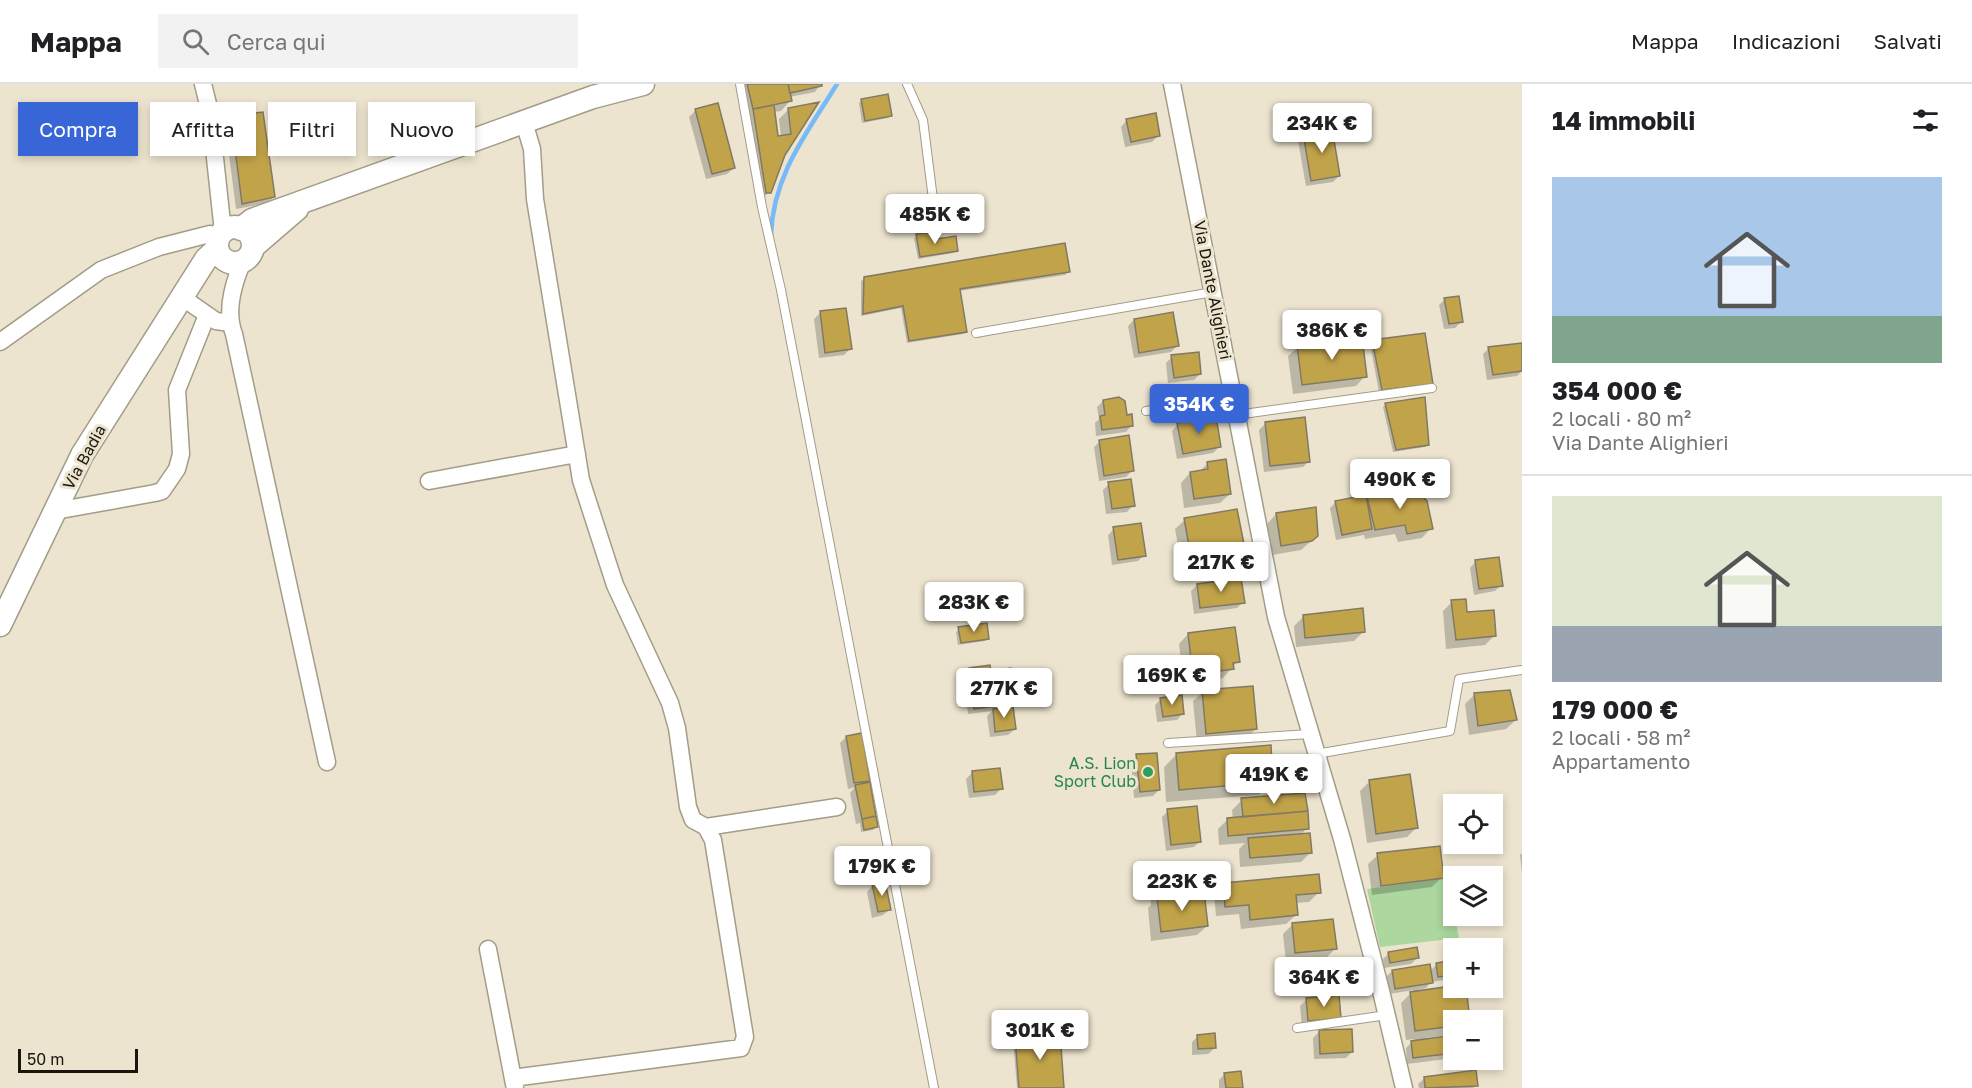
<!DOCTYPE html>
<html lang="it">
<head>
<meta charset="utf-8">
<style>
	body { margin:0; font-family:"Golos Text",sans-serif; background:#f2f2f2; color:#202124; height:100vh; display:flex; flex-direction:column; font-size:22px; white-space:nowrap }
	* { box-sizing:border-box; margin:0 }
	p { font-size:20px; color:#757577 }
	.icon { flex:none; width:33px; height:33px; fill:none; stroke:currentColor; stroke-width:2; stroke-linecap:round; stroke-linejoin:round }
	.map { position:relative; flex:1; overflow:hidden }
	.details { display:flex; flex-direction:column; background:#fff; width:450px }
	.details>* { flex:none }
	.top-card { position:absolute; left:18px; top:18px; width:570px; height:54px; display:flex; gap:12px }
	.fabs { position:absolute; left:1443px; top:710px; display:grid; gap:12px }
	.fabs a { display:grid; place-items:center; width:60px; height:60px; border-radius:0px; background:#fff; box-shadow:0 3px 9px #0003; font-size:30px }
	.scale { position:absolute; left:18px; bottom:15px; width:120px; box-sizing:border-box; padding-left:6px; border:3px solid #19160e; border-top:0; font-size:16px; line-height:21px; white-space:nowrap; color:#19160e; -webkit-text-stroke:4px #ece4ce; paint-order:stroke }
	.price { position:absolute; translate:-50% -51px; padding:0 14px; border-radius:6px; background:#fff; color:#222; font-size:20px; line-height:39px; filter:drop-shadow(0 2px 3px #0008) }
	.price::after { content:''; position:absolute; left:50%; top:36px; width:18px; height:14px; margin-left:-9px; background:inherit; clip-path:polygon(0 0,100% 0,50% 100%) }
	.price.current { background:#3866d6; color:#fff }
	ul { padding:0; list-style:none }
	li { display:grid; align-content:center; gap:12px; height:318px; padding:0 30px }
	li+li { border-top:2px solid #e0e0e0 }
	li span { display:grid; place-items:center; height:186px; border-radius:0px; color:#555 }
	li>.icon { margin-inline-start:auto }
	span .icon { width:108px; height:108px; fill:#fffc; stroke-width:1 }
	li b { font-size:26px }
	h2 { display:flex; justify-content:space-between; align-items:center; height:72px; padding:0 30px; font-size:26px }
	.pill { padding:0 21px; border-radius:0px; background:#fff; box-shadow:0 3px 9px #0003; font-size:21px; line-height:54px }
	.pill.current { background:#3866d6; color:#fff }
	header { display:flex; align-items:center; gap:36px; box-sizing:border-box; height:84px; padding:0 30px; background:#fff; border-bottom:2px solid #e0e0e0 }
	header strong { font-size:28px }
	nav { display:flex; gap:33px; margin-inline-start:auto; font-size:21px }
	.search { width:420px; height:54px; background:#f2f2f2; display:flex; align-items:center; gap:15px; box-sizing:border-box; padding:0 21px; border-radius:0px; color:#757577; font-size:22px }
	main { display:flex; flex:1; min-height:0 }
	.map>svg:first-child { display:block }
	.green { fill:#acd79f }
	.shadow { fill:#0003 }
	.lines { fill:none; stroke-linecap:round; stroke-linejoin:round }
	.stream { stroke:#77baf9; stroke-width:4.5 }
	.building { fill:#c1a34a; stroke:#807965; stroke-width:1.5 }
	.service-casing { stroke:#a39c87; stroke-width:10 }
	.minor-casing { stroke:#a39c87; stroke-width:19 }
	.secondary-casing { stroke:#a39c87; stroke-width:25 }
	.service { stroke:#fff; stroke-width:8 }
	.minor { stroke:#fff; stroke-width:16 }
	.secondary { stroke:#fff; stroke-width:22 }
	.leisure-dot { fill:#2e9e5b; stroke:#ece4ce; stroke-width:2 }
	.labels { text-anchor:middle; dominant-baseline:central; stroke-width:6; stroke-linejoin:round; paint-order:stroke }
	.street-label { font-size:16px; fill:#19160e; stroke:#ece4ce }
	.leisure-label { font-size:16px; fill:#27864d; stroke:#ece4ce; text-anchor:end }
</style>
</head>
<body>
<header>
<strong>Mappa</strong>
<div class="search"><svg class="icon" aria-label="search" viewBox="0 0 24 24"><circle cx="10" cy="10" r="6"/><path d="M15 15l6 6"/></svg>Cerca qui</div>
<nav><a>Mappa</a><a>Indicazioni</a><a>Salvati</a></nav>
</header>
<main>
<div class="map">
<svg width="1522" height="1004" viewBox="0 0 1522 1004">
	<rect width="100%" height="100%" fill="#ece4ce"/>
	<!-- green -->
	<path class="green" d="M1448 794 1459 854 1380 863 1367 805Z"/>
	<!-- shadow -->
	<path class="shadow" d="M736 0H821L815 8 789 13 790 17 781 27 773 28 777 53H781L779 35 789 25 815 20 783 71 769 108 759 118H757L744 36Z
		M862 16 891 32 888 34 862 39 859 19Z
		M717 21 734 84 727 90 706 95 689 33 695 27Z
		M231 34 274 113 267 119 236 125 225 40Z
		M1127 36 1158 52 1152 58 1125 63 1121 43Z
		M1304 50 1339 92 1333 98 1306 102 1298 57Z
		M917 152 934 157 956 167 953 169 918 175 914 154Z
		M1068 188 1065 191 959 207 966 248 963 250 907 259 901 224 861 232V197L864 195Z
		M1445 215 1461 238 1455 244 1444 245 1439 221Z
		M820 229 850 265 844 271 819 274 814 235Z
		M1134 236 1178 261 1171 268 1134 274 1128 242Z
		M1373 257 1431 300 1379 308 1370 260Z
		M1521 260 1522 287 1517 292 1487 296 1483 270 1489 264Z
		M1298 263 1365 292 1356 302 1293 310 1288 272Z
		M1172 273 1200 290 1194 296 1168 299 1166 279Z
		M1103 317 1126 332 1132 341 1126 348 1096 352 1095 339 1099 335 1097 323Z
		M1386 320 1428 360 1425 363 1393 368 1383 323Z
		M1266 339 1309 377 1303 383 1264 388 1259 346Z
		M1178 340 1219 363 1213 369 1177 375 1172 347Z
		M1100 357 1132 387 1126 393 1099 397 1094 363Z
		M1208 379 1230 410 1220 419 1184 424 1181 399 1190 389 1199 388Z
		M1109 400 1133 421 1127 428 1106 430 1103 406Z
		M1367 410 1431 444 1422 454 1398 458 1395 450 1365 455 1364 451 1336 456 1330 424 1336 418 1364 413Z
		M1276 430 1317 452 1301 466 1272 471 1267 440Z
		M1185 436 1243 464 1233 474 1182 483 1175 445Z
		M1114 445 1144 471 1138 477 1112 481 1108 451Z
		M1476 477 1501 501 1495 507 1474 511 1470 484Z
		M1197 501 1243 518 1237 524 1194 530 1191 507Z
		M1452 518 1495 551 1485 561 1446 565 1443 527Z
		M1303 533 1364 547 1354 557 1296 563 1294 542Z
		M959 545 988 554 985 557 958 561 956 548Z
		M1188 550 1238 577 1223 594 1203 597V591L1183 593 1179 560Z
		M969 585 989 589 1014 619 1009 624 1015 645 1008 651 990 653 987 632 992 627 968 630 963 591Z
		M1203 608 1256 645 1246 654 1197 659 1193 617Z
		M1475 610 1516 636 1506 645 1469 651 1465 620Z
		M1161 615 1183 629 1177 636 1157 638 1155 621Z
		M846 653 869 696 864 701 876 743 873 746 861 748 860 739 856 740 850 709 855 703 848 705 840 659Z
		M1177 670 1272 698 1259 711 1166 718 1164 683Z
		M1137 672 1159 706 1153 712 1134 714 1131 678Z
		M972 689 1001 705 995 711 969 714 966 695Z
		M1370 697 1416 744 1407 753 1367 759 1360 707Z
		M1242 716 1307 744 1301 751 1311 768 1301 778 1240 783 1239 765 1245 759 1219 761 1218 745 1227 736 1233 735 1232 726Z
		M1168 727 1200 757 1194 763 1166 767 1162 733Z
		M1522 769V789L1520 771Z
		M1378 771 1442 793 1432 803 1372 811 1368 780Z
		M1183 785 1207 842 1197 851 1151 857 1148 824 1151 821 1150 809 1156 803 1177 800 1176 791Z
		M1223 800 1319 808 1309 818 1295 819 1296 831 1286 840 1241 845 1239 830 1216 832 1214 810Z
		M873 801 890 825 883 831 872 834 867 808Z
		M1292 841 1335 865 1326 874 1286 878 1283 850Z
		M1389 869 1417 874 1411 880 1384 884 1383 875Z
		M1454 878V893L1451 895 1431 898 1426 904 1417 906V908L1445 905 1451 899 1454 903H1464L1469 936H1454V950L1425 954V956L1454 953V974L1407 980 1406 964 1415 955 1406 956 1401 919 1414 906 1389 910 1386 893 1392 887H1430L1437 880Z
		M1306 916 1340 934 1302 943 1300 922Z
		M1319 948 1352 968 1346 974 1314 975 1313 954Z
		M1198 952 1215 964 1208 970 1192 971V958Z
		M1016 954 1063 1004H1017L1013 956Z
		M1225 990 1241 1004H1219V996Z
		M1425 994 1476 1001 1473 1004H1419L1418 1000Z"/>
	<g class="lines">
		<!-- stream -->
		<path class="stream" d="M771 151C773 91 807 49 837 0"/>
	</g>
	<!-- building -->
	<path class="building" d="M747 0H788L792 17 753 25Z
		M788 0H822V2L790 9Z
		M888 10 892 32 865 37 861 15Z
		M819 18 785 71 771 109H766L753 25 774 21 778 52 791 50 788 24Z
		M718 19 735 84 712 90 695 25Z
		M263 28 275 113 242 120 231 32Z
		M1156 29 1160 52 1131 58 1126 35Z
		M1332 44 1340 92 1311 97 1303 49Z
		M935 148 936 155 956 152 958 167 920 173 916 150Z
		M1065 159 1070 188 960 205 967 248 909 257 903 222 863 230 864 193Z
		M1459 212 1463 238 1449 240 1444 214Z
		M846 224 852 265 825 269 820 227Z
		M1173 228 1179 262 1139 269 1134 235Z
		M1425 249 1433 300 1382 306 1372 256Z
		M1362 253 1367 293 1302 301 1297 261Z
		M1522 259V287L1493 291 1488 263Z
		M1199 268 1201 290 1174 294 1171 271Z
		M1119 313 1125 317 1127 331 1132 330 1133 342 1102 346 1100 332 1105 331 1103 316Z
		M1425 313 1429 361 1396 366 1385 319Z
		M1216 332 1221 363 1183 370 1177 339Z
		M1305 333 1310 378 1270 382 1265 338Z
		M1129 351 1134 387 1104 392 1099 356Z
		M1226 375 1231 410 1194 415 1190 388 1208 385 1207 378Z
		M1131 395 1135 422 1112 425 1108 398Z
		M1411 402 1427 417 1433 445 1407 450 1405 441 1375 446 1366 408Z
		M1366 411 1372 445 1342 451 1335 417Z
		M1316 423 1318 452 1312 457 1281 462 1276 429Z
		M1237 425 1245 465 1191 474 1184 434Z
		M1141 439 1146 472 1118 476 1113 443Z
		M1499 473 1503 502 1479 505 1475 476Z
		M1241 494 1245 519 1200 524 1197 500Z
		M1466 515 1467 528 1494 526 1496 552 1456 556 1451 516Z
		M1363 524 1365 548 1305 554 1303 531Z
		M987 539 989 555 961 559 958 543Z
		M1235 543 1240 578 1233 579 1234 585 1212 588V582L1192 584 1188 549Z
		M990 581 991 587 1011 584 1016 619 974 625 969 584Z
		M1253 602 1257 645 1206 650 1202 606Z
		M1510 606 1517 636 1478 642 1474 609Z
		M1182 611 1184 630 1163 633 1160 614Z
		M1013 622 1016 645 995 648 993 625Z
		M862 649 870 697 854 699 846 652Z
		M1271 661 1273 698 1179 706 1176 669Z
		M1157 669 1160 706 1140 708 1136 670Z
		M1000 684 1003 705 974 708 972 687Z
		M1410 690 1418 744 1376 750 1369 696Z
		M870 698 876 732 862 735 855 701Z
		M1305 709 1308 727 1243 733 1241 714Z
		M1197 722 1201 758 1171 761 1167 725Z
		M1308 727 1309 745 1228 752 1227 734Z
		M876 732 878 743 864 746 862 735Z
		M1310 749 1312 769 1250 774 1248 754Z
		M1440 762 1444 794 1381 802 1377 769Z
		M1201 781 1204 807 1157 813 1156 801 1183 798 1182 784Z
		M1319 790 1321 809 1296 811 1298 831 1250 836 1249 821 1225 823 1223 799Z
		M885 797 891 826 878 828 872 800Z
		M1204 807 1208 842 1161 848 1157 813Z
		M1333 835 1337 865 1295 869 1292 839Z
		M1417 863 1419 874 1390 879 1388 868Z
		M1454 876V891L1438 893 1436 879Z
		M1430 880 1433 899 1395 905 1392 886Z
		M1450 897H1454V903H1466L1470 936H1454V942L1415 947 1410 908 1451 902Z
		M1339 911 1341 934 1308 937 1306 914Z
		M1352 945 1353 968 1320 970 1319 946Z
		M1060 949 1064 1004H1019L1015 952Z
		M1215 949 1216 964 1198 965 1197 951Z
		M1454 951V969L1413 974 1411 957Z
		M1476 986 1478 1002 1425 1004 1424 993Z
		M1241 987 1243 1004H1226L1224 989Z"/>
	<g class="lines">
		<defs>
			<path id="service" d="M740 0 762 123 781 206 934 1004
				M907 0 923 36 935 131
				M976 249 1213 208
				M1146 327 1233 314
				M1236 331 1432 304
				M1168 659 1310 650
				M1316 670 1450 647 1459 595 1522 586
				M1297 944 1387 931"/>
			<path id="minor" d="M203 0 210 28 223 148
				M1172 0 1276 533 1342 755 1381 907 1404 1004
				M243 177C233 200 225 227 234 250L327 678
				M183 214 216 237 230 239
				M0 258 101 186 159 163 210 150 220 152
				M429 397 577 370
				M55 427 155 409 162 407 177 385 181 370 177 306 207 231
				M706 743 837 723
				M488 865 514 1000
				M515 1004 514 1000 520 993 741 964 745 953 713 756 706 743 693 736 688 723 677 644 670 619 615 501 581 396 535 115 532 65 524 38"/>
			<path id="secondary" d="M217 161a18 18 0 1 1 36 0a18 18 0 1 1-36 0Z
				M241 145 252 136 593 13 643 0
				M253 163 297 125
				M0 541 82 371 206 175 217 165"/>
		</defs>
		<!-- service casing -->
		<use href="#service" class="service-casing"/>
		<!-- minor casing -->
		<use href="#minor" class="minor-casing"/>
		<!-- secondary casing -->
		<use href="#secondary" class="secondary-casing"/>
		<!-- service -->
		<use href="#service" class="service"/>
		<!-- minor -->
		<use href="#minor" class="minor"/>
		<!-- secondary -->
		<use href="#secondary" class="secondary"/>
	</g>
	<!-- markers -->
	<circle class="leisure-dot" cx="1148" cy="688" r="6"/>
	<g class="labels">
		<!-- street labels -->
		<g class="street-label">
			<text transform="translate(1213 206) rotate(79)">Via Dante Alighieri</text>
			<text transform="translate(84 373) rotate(-61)">Via Badia</text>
		</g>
		<!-- leisure labels -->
		<g class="leisure-label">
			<text x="1136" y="679">A.S. Lion<tspan x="1136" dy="18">Sport Club</tspan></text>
		</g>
	</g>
</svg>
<div class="fabs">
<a><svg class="icon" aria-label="locate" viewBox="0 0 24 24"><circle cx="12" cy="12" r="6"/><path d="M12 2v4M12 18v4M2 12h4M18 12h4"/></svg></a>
<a><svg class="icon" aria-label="layers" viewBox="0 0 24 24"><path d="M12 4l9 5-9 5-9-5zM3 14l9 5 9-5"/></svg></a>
<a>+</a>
<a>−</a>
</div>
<div class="scale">50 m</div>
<b class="price" style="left:1322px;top:70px">234K €</b>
<b class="price" style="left:935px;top:161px">485K €</b>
<b class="price" style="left:1332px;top:277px">386K €</b>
<b class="price current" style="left:1199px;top:351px">354K €</b>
<b class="price" style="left:1400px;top:426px">490K €</b>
<b class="price" style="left:1221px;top:509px">217K €</b>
<b class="price" style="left:974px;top:549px">283K €</b>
<b class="price" style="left:1172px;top:622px">169K €</b>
<b class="price" style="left:1004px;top:635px">277K €</b>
<b class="price" style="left:1274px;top:721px">419K €</b>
<b class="price" style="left:882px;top:813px">179K €</b>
<b class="price" style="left:1182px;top:828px">223K €</b>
<b class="price" style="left:1324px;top:924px">364K €</b>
<b class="price" style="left:1040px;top:977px">301K €</b>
<div class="top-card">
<a class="pill current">Compra</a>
<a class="pill">Affitta</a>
<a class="pill">Filtri</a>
<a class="pill">Nuovo</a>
</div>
</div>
<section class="details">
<h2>14 immobili<svg class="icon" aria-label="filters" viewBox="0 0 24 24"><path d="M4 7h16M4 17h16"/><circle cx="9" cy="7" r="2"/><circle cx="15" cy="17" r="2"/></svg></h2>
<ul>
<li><span style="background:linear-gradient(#a9c7e8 75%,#7fa58c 0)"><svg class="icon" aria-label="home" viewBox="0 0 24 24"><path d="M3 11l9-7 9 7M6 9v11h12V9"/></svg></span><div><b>354 000 €</b><p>2 locali · 80 m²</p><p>Via Dante Alighieri</p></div></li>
<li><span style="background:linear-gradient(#dfe7d0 70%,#9aa5b1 0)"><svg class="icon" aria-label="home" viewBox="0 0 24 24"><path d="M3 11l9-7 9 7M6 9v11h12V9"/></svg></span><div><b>179 000 €</b><p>2 locali · 58 m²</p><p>Appartamento</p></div></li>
</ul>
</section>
</main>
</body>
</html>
